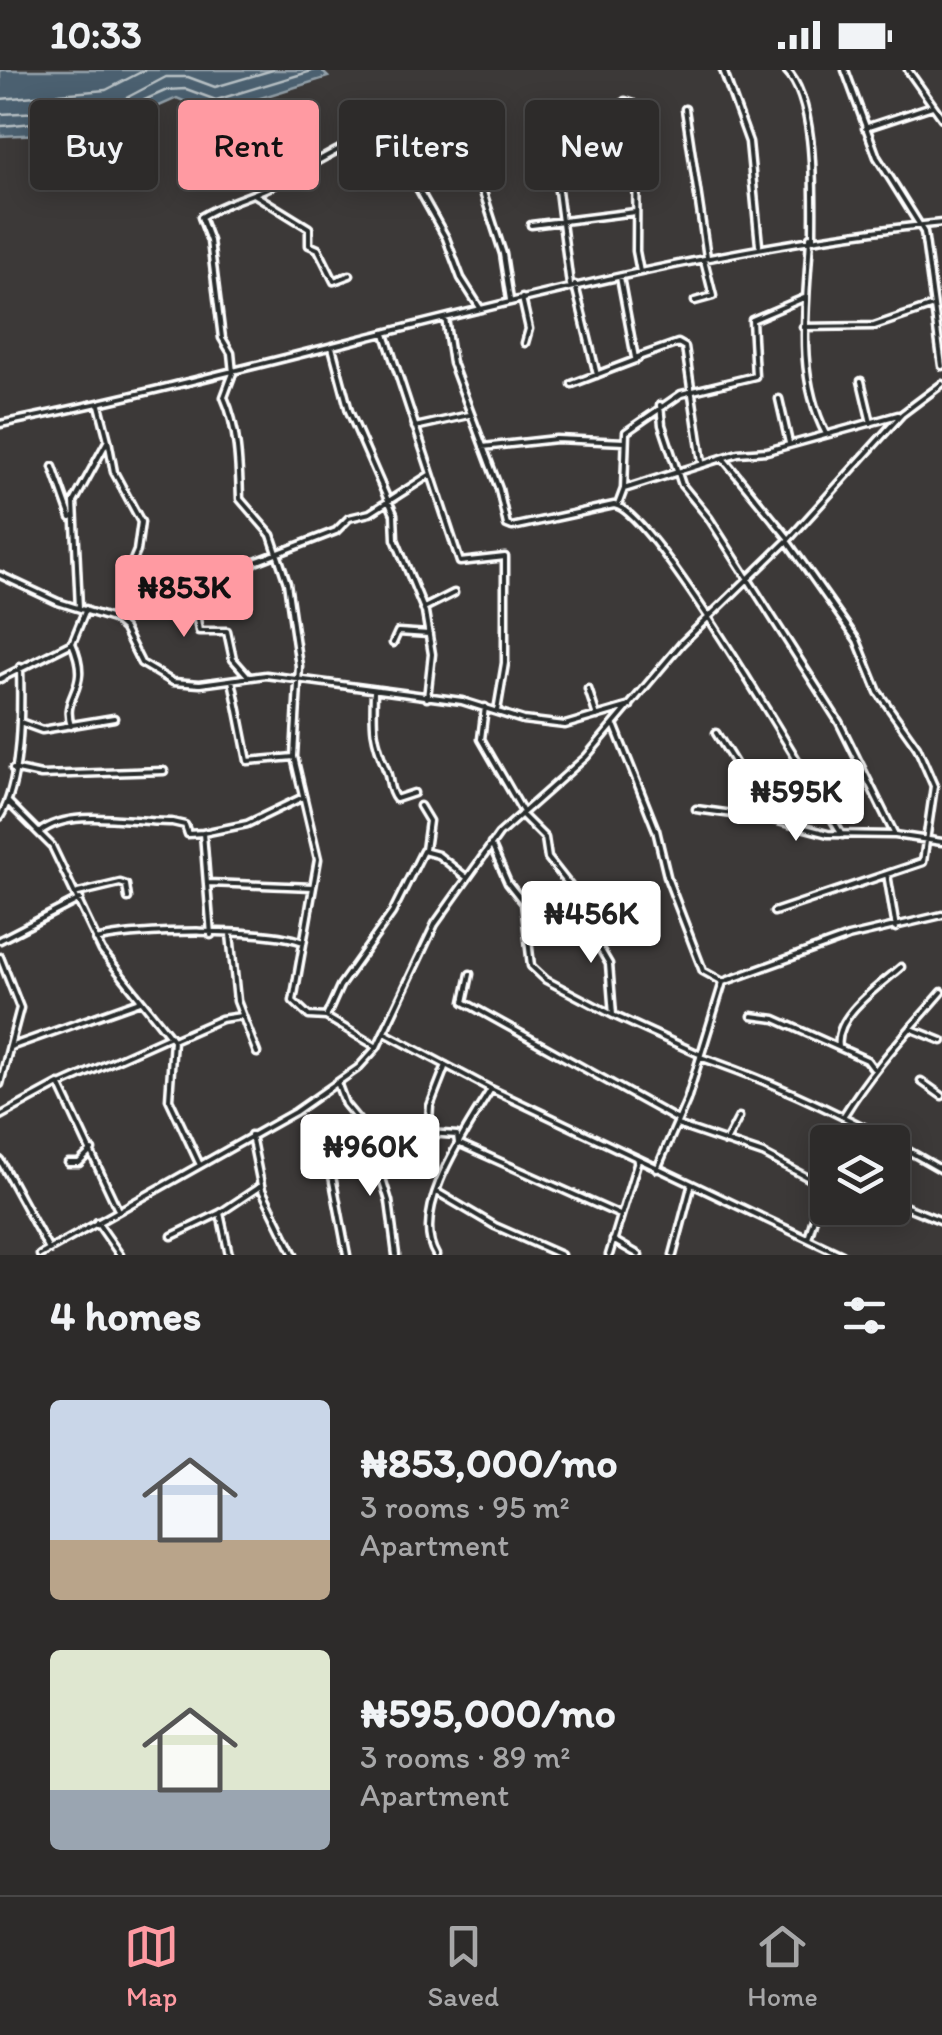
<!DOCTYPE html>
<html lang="en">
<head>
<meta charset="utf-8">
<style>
	body { margin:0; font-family:Itim,sans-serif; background:#393736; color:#f1f3f6; height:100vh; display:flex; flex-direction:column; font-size:38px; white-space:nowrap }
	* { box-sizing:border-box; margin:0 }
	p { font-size:32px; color:#a7a7a8 }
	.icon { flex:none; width:55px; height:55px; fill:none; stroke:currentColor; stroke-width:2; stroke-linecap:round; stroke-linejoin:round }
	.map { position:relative; height:1185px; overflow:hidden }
	.sheet { display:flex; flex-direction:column; background:#2d2b2a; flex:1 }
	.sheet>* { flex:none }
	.banner { position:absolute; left:30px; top:30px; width:882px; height:90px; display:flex; gap:20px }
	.tools { position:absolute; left:810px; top:1055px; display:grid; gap:20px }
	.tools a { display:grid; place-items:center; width:100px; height:100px; border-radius:10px; background:#2d2b2a; box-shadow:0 5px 25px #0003,0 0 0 2px #484747; font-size:50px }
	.price { position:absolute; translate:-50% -85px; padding:0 22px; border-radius:10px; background:#fff; color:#222; font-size:32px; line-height:65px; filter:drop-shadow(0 2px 5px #0008) }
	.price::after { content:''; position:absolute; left:50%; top:60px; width:30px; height:22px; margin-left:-15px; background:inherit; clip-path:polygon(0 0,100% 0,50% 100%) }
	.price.on { background:#ff9aa2; color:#111 }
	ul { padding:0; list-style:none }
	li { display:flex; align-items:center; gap:30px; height:250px; padding:0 50px }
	li span { display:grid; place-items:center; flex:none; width:280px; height:200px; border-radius:10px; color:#555 }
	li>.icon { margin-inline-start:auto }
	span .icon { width:120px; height:120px; fill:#fffc; stroke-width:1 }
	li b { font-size:42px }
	h2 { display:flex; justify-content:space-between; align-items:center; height:120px; padding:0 50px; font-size:42px }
	.pill { padding:0 35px; border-radius:10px; background:#2d2b2a; box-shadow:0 5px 25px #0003,0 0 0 2px #484747; font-size:35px; line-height:90px }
	.pill.on { background:#ff9aa2; color:#111 }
	.status { display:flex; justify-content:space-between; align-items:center; height:70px; padding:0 50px; background:#2d2b2a; direction:ltr }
	.status svg { height:28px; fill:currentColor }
	.dock { display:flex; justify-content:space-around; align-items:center; height:140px; border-top:2px solid #484747; background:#2d2b2a; font-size:28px; color:#a7a7a8 }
	.dock a { display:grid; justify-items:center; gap:5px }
	.dock .on { color:#ff9aa2 }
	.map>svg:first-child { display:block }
	.water { fill:#4b616f; stroke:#93a0a9; stroke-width:2.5 }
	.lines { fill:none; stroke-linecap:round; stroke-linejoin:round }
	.shore { stroke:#b7c0c5; stroke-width:2.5 }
	.street-casing { stroke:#fff; stroke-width:11 }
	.street { stroke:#2a2d2e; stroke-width:4 }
</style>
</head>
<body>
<div class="status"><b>10:33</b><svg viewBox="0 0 49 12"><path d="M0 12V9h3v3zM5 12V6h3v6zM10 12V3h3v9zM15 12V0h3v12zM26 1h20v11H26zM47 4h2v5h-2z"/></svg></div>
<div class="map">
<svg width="942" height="1185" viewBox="0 0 942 1185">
	<rect width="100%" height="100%" fill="#3c3938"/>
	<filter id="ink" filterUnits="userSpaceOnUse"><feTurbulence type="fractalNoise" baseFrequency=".01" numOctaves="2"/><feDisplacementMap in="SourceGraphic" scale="20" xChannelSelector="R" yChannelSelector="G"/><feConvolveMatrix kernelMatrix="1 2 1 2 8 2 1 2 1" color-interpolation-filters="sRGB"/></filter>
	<g filter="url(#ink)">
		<!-- water -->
		<path class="water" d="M0 0H321L328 7 225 39H202L177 28 132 48 129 62 122 67 95 56 65 63 0 66Z"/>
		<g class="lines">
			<!-- shore -->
			<path class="shore" d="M0 29 106 20 145 0
				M0 44 62 41 93 33 111 36 166 7H188L215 17 273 0
				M0 56C31 55 92 42 116 53L131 36 167 20 186 19 216 30 315 0"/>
			<defs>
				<path id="street" d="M723 0 749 72 759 175
					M786 0C817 31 813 123 813 167
					M845 0 877 87 924 162 942 296
					M908 0 942 48
					M625 31 634 34 637 48 636 181 640 202
					M685 39 707 187
					M865 58 932 36
					M397 62 446 30 454 32 503 184 510 230
					M254 124 309 158V175L318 179 334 211 350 205
					M531 155 635 142
					M810 167C807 233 794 303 826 364
					M620 207 635 288 678 273 685 277 702 392
					M570 215 554 89 581 84
					M575 215 597 305
					M522 228 529 259 525 273
					M695 231 713 226 704 190
					M445 248 452 293 499 419 507 455 512 457 614 435C654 439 812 717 842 765
					M803 257 874 256 930 237
					M385 264 460 492 505 487V593L497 641
					M332 277 349 341 394 444 395 469 425 542 432 584 427 628
					M861 311 871 353
					M572 314 638 289
					M779 329 789 373
					M660 335 662 355 682 415 709 448 839 652 895 765
					M0 354C315 291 621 185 942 153
					M415 357 469 345
					M108 370 114 402 141 452 137 481 121 519 133 537
					M483 377 556 369 625 372
					M723 388 789 469
					M53 397 71 448
					M624 419 738 383 767 381 898 345
					M618 435 624 419 626 362 681 324 755 306 752 250 804 228
					M0 505 58 532 113 549 124 559 141 593 173 612 200 614 266 605 462 631 523 650 565 655 630 636
					M194 531 204 519 242 497 336 461 349 448 370 443 431 404
					M79 538 74 432 108 370 99 335
					M424 538 454 523
					M119 553 140 535 194 531 199 561H227L233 589 248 606
					M393 573 398 562 429 564
					M0 609 72 573 86 539
					M232 610 248 691 294 687 318 789 293 931 309 946 326 947 377 977
					M588 619 597 646
					M374 621C373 656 372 666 386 699 391 710 388 719 396 729L414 723
					M485 637 481 669 523 742
					M20 652 42 660 114 648
					M71 656C60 623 93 621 72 573
					M615 657 656 760 668 810 703 901 723 912
					M716 663 770 749 828 764 895 765 942 772
					M294 686 299 596 287 513 271 465 240 429C239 395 238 358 224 327L233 303 231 283 222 268 210 171 201 147C226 131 254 126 280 112 312 95 358 65 394 58L407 78 418 118 446 168 461 208 480 238
					M13 699 41 705 164 701
					M8 732 52 776 102 881 173 970 169 1029 199 1093
					M420 736 429 751 425 780
					M696 739 770 749
					M521 744 545 768 548 788 570 816 580 844 609 894 613 945 699 984
					M0 747C22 711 21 639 20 597
					M40 762C71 737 133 753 172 752L185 755 188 764 203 763 211 865
					M203 763 247 754 301 728
					M491 774 508 813 524 833 531 896 546 910 613 945
					M887 804 896 858
					M208 813 313 817
					M78 823 120 813 126 815 128 828
					M774 842 923 792 934 716 917 677 878 622 857 570 787 471
					M230 864 237 931 257 983
					M0 870 80 829
					M96 870C132 859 269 858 303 872
					M0 887 20 938 0 1014
					M470 904 464 932 678 1050
					M752 946 775 949 867 990 873 998
					M326 947 340 916 392 843 423 781 438 785 466 807
					M912 959 942 971
					M385 963 491 1019 842 1185
					M173 970 221 949 241 946
					M10 977 140 931
					M839 977C834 945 880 916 901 897
					M700 987C786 1016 863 1054 942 1100
					M446 995 430 1036 428 1063 457 1065 458 1073 620 1145
					M921 1011 942 1026
					M60 1015 170 966
					M338 1015 345 1034 368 1062 389 1131 396 1185
					M844 1045C873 998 906 964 942 922
					M0 1046 59 1014 117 1138
					M677 1055 763 1084 818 1113 822 1120 808 1169
					M251 1065 262 1120 294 1185
					M726 1072 739 1047
					M0 1090 48 1178
					M68 1093H79L92 1080
					M657 1099 687 1030 723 912 848 867 942 845
					M437 1122 495 1156 561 1185
					M892 1131 942 1151
					M97 1152 120 1185
					M172 1166 220 1143
					M613 1170 639 1185
					M40 1185 295 1042 358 998 377 977 435 854 499 764 586 687 682 573 789 469 902 344 942 314
					M229 1185 220 1143 259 1117
					M347 1185 328 1085 334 1080 371 1070
					M436 1185C409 1140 467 1059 491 1019
					M609 1185 638 1090
					M673 1185 691 1117"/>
			</defs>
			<!-- street casing -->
			<use href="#street" class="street-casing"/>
			<!-- street -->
			<use href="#street" class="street"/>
		</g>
	</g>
</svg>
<div class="tools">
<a><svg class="icon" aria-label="layers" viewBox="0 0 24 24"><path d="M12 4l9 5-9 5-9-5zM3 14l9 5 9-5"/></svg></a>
</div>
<b class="price on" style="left:184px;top:570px">₦853K</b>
<b class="price" style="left:796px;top:774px">₦595K</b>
<b class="price" style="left:591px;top:896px">₦456K</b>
<b class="price" style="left:370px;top:1129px">₦960K</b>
<div class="banner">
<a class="pill">Buy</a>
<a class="pill on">Rent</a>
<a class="pill">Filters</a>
<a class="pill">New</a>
</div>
</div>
<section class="sheet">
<h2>4 homes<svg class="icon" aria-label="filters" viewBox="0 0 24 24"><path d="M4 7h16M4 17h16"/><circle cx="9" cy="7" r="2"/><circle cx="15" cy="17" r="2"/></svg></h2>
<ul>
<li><span style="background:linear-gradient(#c9d6e8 70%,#b9a48a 0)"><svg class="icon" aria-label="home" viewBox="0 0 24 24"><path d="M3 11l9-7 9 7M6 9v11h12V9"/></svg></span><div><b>₦853,000/mo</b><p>3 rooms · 95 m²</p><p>Apartment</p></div></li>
<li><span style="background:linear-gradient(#dfe7d0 70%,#9aa5b1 0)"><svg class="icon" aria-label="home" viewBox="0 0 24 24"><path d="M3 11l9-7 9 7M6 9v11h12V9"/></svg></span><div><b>₦595,000/mo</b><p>3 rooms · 89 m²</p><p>Apartment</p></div></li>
</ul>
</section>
<nav class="dock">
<a class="on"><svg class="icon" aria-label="map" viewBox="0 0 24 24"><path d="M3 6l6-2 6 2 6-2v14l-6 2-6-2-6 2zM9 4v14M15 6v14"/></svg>Map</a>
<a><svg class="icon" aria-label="saved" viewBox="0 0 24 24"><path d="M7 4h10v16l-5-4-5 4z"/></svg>Saved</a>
<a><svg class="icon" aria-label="home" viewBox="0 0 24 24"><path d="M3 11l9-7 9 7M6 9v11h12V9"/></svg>Home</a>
</nav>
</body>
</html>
